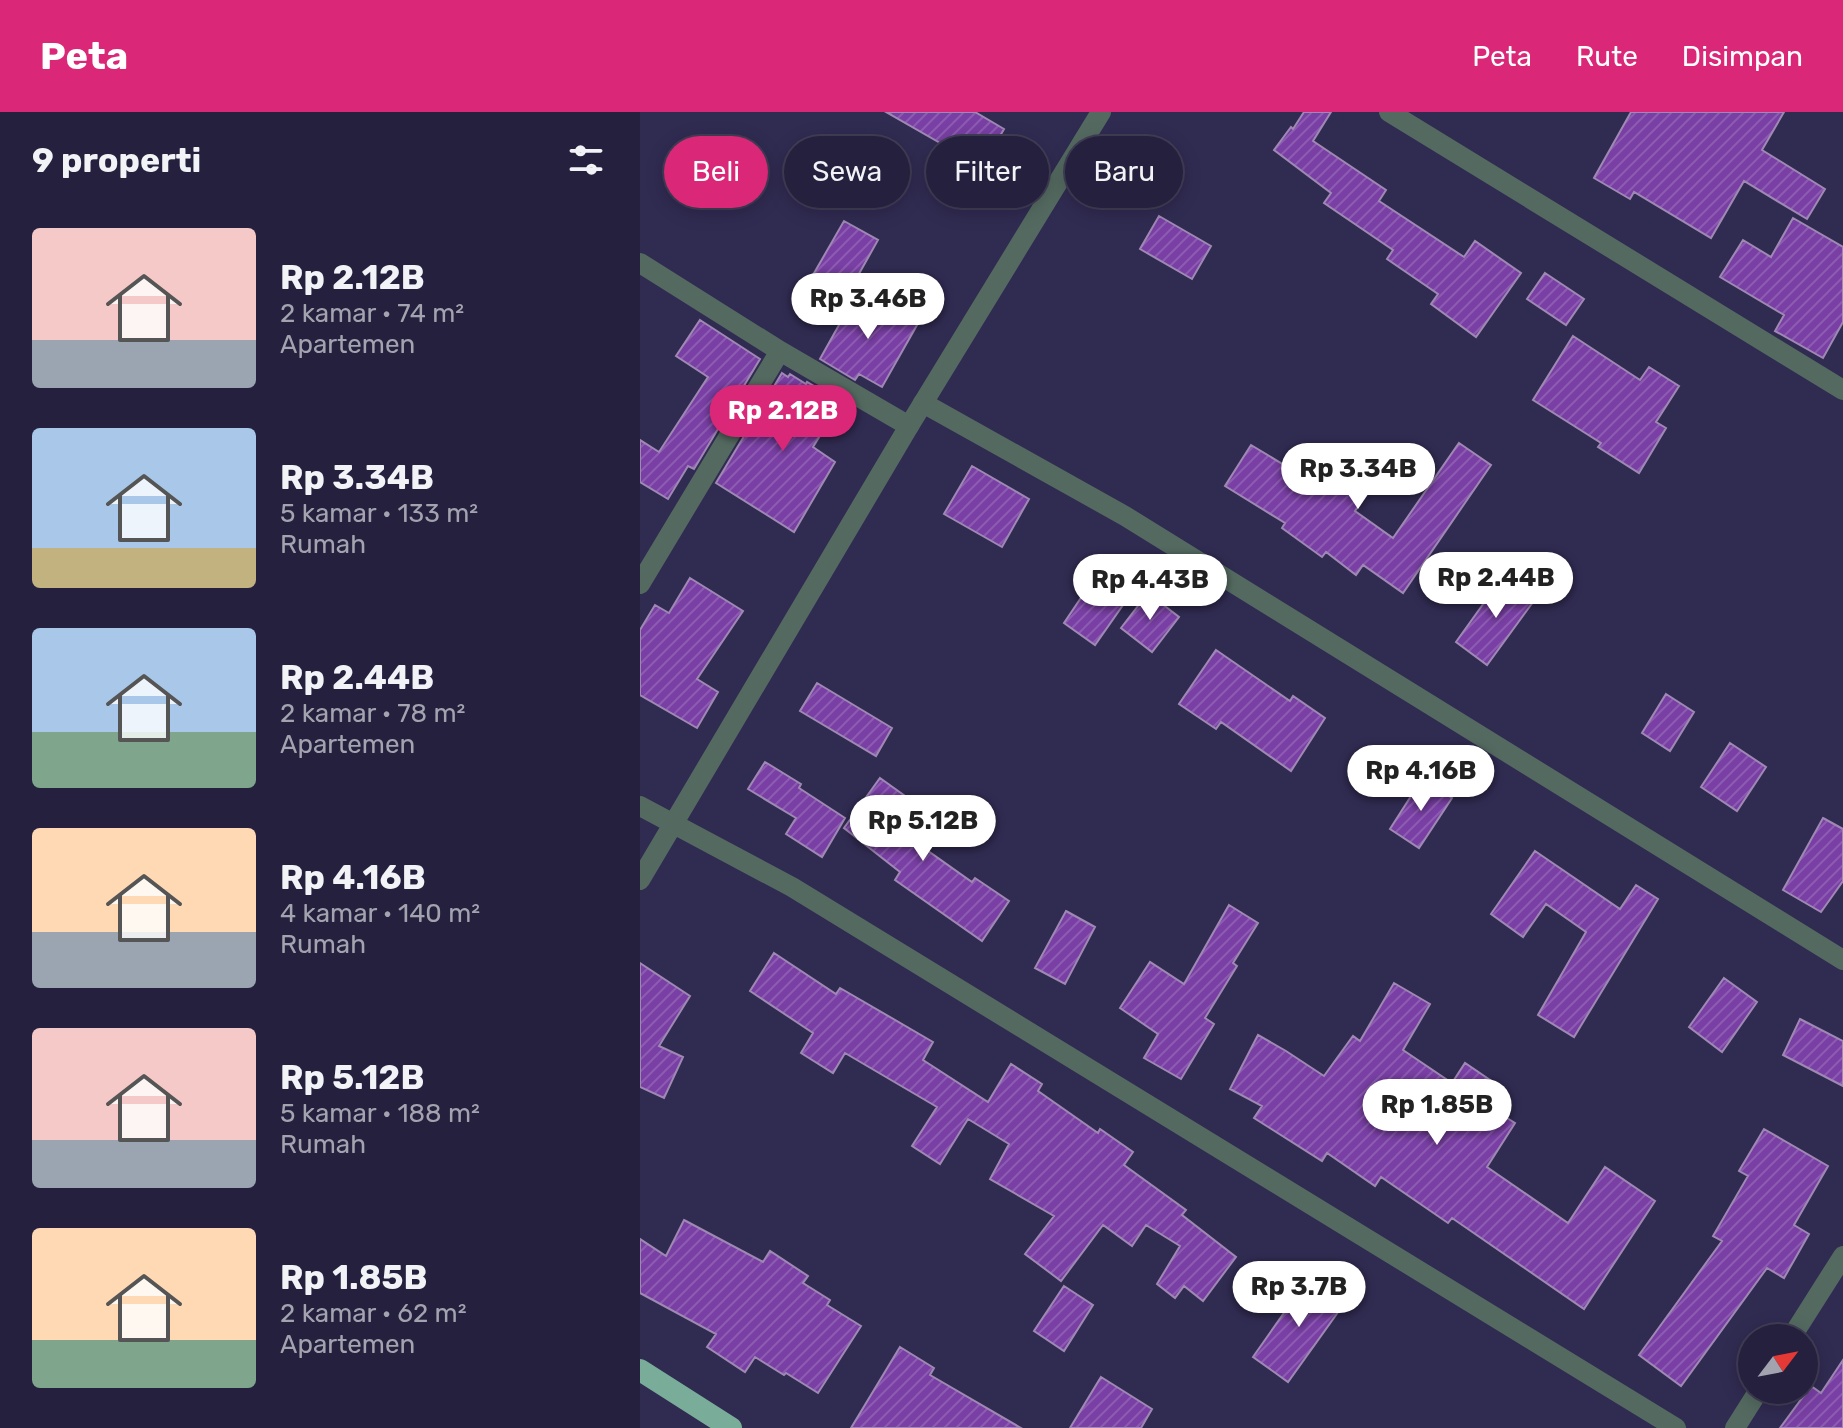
<!DOCTYPE html>
<html lang="id">
<head>
<meta charset="utf-8">
<style>
	body { margin:0; font-family:Rubik,sans-serif; background:#2c2844; color:#f1f3f6; height:100vh; display:flex; flex-direction:column; font-size:30px; white-space:nowrap }
	* { box-sizing:border-box; margin:0 }
	p { font-size:26px; color:#a3a3b0 }
	.icon { flex:none; width:44px; height:44px; fill:none; stroke:currentColor; stroke-width:2; stroke-linecap:round; stroke-linejoin:round }
	.map { position:relative; flex:1; overflow:hidden }
	.panel { display:flex; flex-direction:column; background:#24203d; width:640px }
	.panel>* { flex:none }
	.banner { position:absolute; left:24px; top:24px; width:760px; height:72px; display:flex; gap:16px }
	.needle { width:52px; rotate:58deg }
	.buttons { position:absolute; left:1098px; top:1212px; display:grid; gap:16px }
	.buttons a { display:grid; place-items:center; width:80px; height:80px; border-radius:50%; background:#24203d; box-shadow:0 4px 20px #0003,0 0 0 2px #413e57; font-size:40px }
	.price { position:absolute; translate:-50% -68px; padding:0 18px; border-radius:28px; background:#fff; color:#222; font-size:26px; line-height:52px; filter:drop-shadow(0 2px 4px #0008) }
	.price::after { content:''; position:absolute; left:50%; top:48px; width:24px; height:18px; margin-left:-12px; background:inherit; clip-path:polygon(0 0,100% 0,50% 100%) }
	.price.selected { background:#db2777; color:#fff }
	ul { padding:0; list-style:none }
	li { display:flex; align-items:center; gap:24px; height:200px; padding:0 32px }
	li span { display:grid; place-items:center; flex:none; width:224px; height:160px; border-radius:8px; color:#555 }
	li>.icon { margin-inline-start:auto }
	span .icon { width:96px; height:96px; fill:#fffc; stroke-width:1 }
	li b { font-size:34px }
	h2 { display:flex; justify-content:space-between; align-items:center; height:96px; padding:0 32px; font-size:34px }
	.chip { padding:0 28px; border-radius:36px; background:#24203d; box-shadow:0 4px 20px #0003,0 0 0 2px #413e57; font-size:28px; line-height:72px }
	.chip.selected { background:#db2777; color:#fff }
	header { display:flex; align-items:center; gap:48px; box-sizing:border-box; height:112px; padding:0 40px; background:#db2777; color:#fff }
	header strong { font-size:38px }
	nav { display:flex; gap:44px; margin-inline-start:auto; font-size:28px }
	main { display:flex; flex:1; min-height:0 }
	.map>svg:first-child { display:block }
	.building { fill:url(#building-hatch); stroke:#9f89b4; stroke-width:2 }
	.lines { fill:none; stroke-linecap:round; stroke-linejoin:round }
	.minor { stroke:#546a61; stroke-width:20 }
	.tertiary { stroke:#546a61; stroke-width:20 }
	.trunk { stroke:#7aad99; stroke-width:22 }
</style>
</head>
<body>
<header>
<strong>Peta</strong>
<nav><a>Peta</a><a>Rute</a><a>Disimpan</a></nav>
</header>
<main>
<section class="panel">
<h2>9 properti<svg class="icon" aria-label="filters" viewBox="0 0 24 24"><path d="M4 7h16M4 17h16"/><circle cx="9" cy="7" r="2"/><circle cx="15" cy="17" r="2"/></svg></h2>
<ul>
<li><span style="background:linear-gradient(#f6c9c9 70%,#9aa5b1 0)"><svg class="icon" aria-label="home" viewBox="0 0 24 24"><path d="M3 11l9-7 9 7M6 9v11h12V9"/></svg></span><div><b>Rp 2.12B</b><p>2 kamar · 74 m²</p><p>Apartemen</p></div></li>
<li><span style="background:linear-gradient(#a9c7e8 75%,#c2b280 0)"><svg class="icon" aria-label="home" viewBox="0 0 24 24"><path d="M3 11l9-7 9 7M6 9v11h12V9"/></svg></span><div><b>Rp 3.34B</b><p>5 kamar · 133 m²</p><p>Rumah</p></div></li>
<li><span style="background:linear-gradient(#a9c7e8 65%,#7fa58c 0)"><svg class="icon" aria-label="home" viewBox="0 0 24 24"><path d="M3 11l9-7 9 7M6 9v11h12V9"/></svg></span><div><b>Rp 2.44B</b><p>2 kamar · 78 m²</p><p>Apartemen</p></div></li>
<li><span style="background:linear-gradient(#ffd9b3 65%,#9aa5b1 0)"><svg class="icon" aria-label="home" viewBox="0 0 24 24"><path d="M3 11l9-7 9 7M6 9v11h12V9"/></svg></span><div><b>Rp 4.16B</b><p>4 kamar · 140 m²</p><p>Rumah</p></div></li>
<li><span style="background:linear-gradient(#f6c9c9 70%,#9aa5b1 0)"><svg class="icon" aria-label="home" viewBox="0 0 24 24"><path d="M3 11l9-7 9 7M6 9v11h12V9"/></svg></span><div><b>Rp 5.12B</b><p>5 kamar · 188 m²</p><p>Rumah</p></div></li>
<li><span style="background:linear-gradient(#ffd9b3 70%,#7fa58c 0)"><svg class="icon" aria-label="home" viewBox="0 0 24 24"><path d="M3 11l9-7 9 7M6 9v11h12V9"/></svg></span><div><b>Rp 1.85B</b><p>2 kamar · 62 m²</p><p>Apartemen</p></div></li>
</ul>
</section>
<div class="map">
<svg width="1203" height="1316" viewBox="0 0 1203 1316">
	<defs>
		<pattern id="building-hatch" width="6" height="6" patternUnits="userSpaceOnUse" patternTransform="scale(2)"><rect width="6" height="6" fill="#793fa4"/><path d="M-1 1l2-2M0 6l6-6M5 7l2-2" fill="none" stroke="#8c5bb2"/></pattern>
	</defs>
	<rect width="100%" height="100%" fill="#302b51"/>
	<!-- building -->
	<path class="building" d="M246 0H335L364 17 342 55Z
		M664 0H691L673 29 746 78 739 89 824 145 835 129 881 161 836 225 791 192 798 182 747 147 753 138 684 91 691 81 634 38 651 15 653 17Z
		M991 0H1144L1122 38 1185 77 1167 107 1104 69 1071 126 994 80 990 87 954 66Z
		M519 104 571 134 552 167 500 137Z
		M1153 106 1203 135V210L1183 246 1135 219 1144 203 1080 165 1103 128 1131 145Z
		M204 109 238 128 207 183 173 163Z
		M905 161 944 187 926 213 887 187Z
		M218 179 277 213 242 275 219 262 215 268 180 247Z
		M60 208 120 247 54 357 48 354 28 387 0 370V328L19 340 68 265 36 244Z
		M933 224 1000 268 1009 255 1039 274 1016 310 1026 316 999 361 958 335 961 331 893 288Z
		M142 261 148 265 150 262 166 272 167 270 201 290 173 335 195 350 154 420 76 371Z
		M819 331 851 353 763 481 723 453 716 463 686 440 682 445 642 416 645 411 585 374 611 333 674 371 696 340 736 370 715 399 753 426Z
		M332 354 389 387 362 435 304 402Z
		M864 463 896 486 847 553 816 530Z
		M50 466 103 499 57 567 78 580 57 616 0 583V518L15 493 29 501Z
		M451 471 483 493 455 533 424 511Z
		M508 481 539 505 512 540 481 516Z
		M576 538 650 589 653 584 685 606 651 659 581 610 576 617 539 592Z
		M177 571 252 616 236 644 160 599Z
		M1026 582 1054 600 1030 639 1002 621Z
		M1090 631 1126 655 1097 699 1061 675Z
		M125 650 161 672 159 676 205 706 182 745 146 722 156 706 108 677Z
		M240 666 279 694 260 719 332 770 335 766 369 789 342 829 255 768 260 760 204 716Z
		M782 667 812 686 779 736 750 717Z
		M1183 706 1203 717V769L1181 800 1143 778Z
		M895 739 980 797 996 773 1018 787 934 925 898 903 946 820 906 792 883 825 851 802Z
		M589 793 618 811 593 851 597 854 565 906 574 912 541 967 504 946 518 922 480 896 510 850 544 872Z
		M426 799 455 815 425 872 395 856Z
		M134 841 196 882 200 876 293 930 283 948 348 990 371 952 402 972 398 979 458 1021 460 1017 493 1040 484 1053 546 1098 542 1103 596 1145 563 1189 544 1174 535 1186 517 1172 540 1134 506 1113 492 1134 463 1113 421 1169 385 1142 414 1104 350 1067 369 1032 328 1007 300 1052 272 1034 297 995 205 941 193 961 161 941 173 921 110 879Z
		M0 851 50 884 19 934 43 945 24 986 0 975Z
		M1084 866 1117 890 1082 940 1049 915Z
		M754 871 790 892 763 938 812 971 825 951 853 970 840 989 875 1011 847 1055 928 1111 965 1055 1015 1089 944 1197 812 1106 808 1111 741 1065 735 1074 687 1041 682 1049 614 1006 622 994 590 977 618 923 646 939 684 964 713 924 720 929Z
		M1160 907 1203 929V974L1143 943Z
		M1124 1017 1188 1054 1154 1113 1169 1122 1144 1166 1127 1156 1041 1274 999 1243 1082 1129 1073 1124 1108 1064 1099 1059Z
		M44 1108 123 1150 130 1139 168 1164 163 1171 190 1188 187 1193 221 1214 178 1281 146 1261 144 1263 115 1245 105 1260 67 1235 76 1222 0 1181V1127L26 1144Z
		M670 1164 706 1189 648 1270 613 1245Z
		M424 1174 453 1193 424 1239 394 1219Z
		M260 1235 294 1256 290 1263 381 1316H211Z
		M1203 1248V1316H1140L1171 1274 1181 1281Z
		M461 1265 512 1297 501 1316H430Z"/>
	<g class="lines">
		<!-- minor -->
		<path class="minor" d="M749 0 1203 278
			M0 151 140 239 269 314
			M283 291 485 404 1203 848
			M0 472 140 239
			M0 694 152 775 1036 1316
			M1151 1226 1203 1144
			M1095 1316 1119 1278"/>
		<!-- tertiary -->
		<path class="tertiary" d="M0 768 269 314 461 0"/>
		<!-- trunk -->
		<path class="trunk" d="M0 1258 91 1316"/>
	</g>
</svg>
<div class="buttons">
<a><svg class="needle" viewBox="-14 -14 28 28"><path d="M0-13l5 13h-10z" fill="#e53935"/><path d="M0 13l5-13h-10z" fill="#a3a3b0"/></svg></a>
</div>
<b class="price" style="left:228px;top:229px">Rp 3.46B</b>
<b class="price selected" style="left:143px;top:341px">Rp 2.12B</b>
<b class="price" style="left:718px;top:399px">Rp 3.34B</b>
<b class="price" style="left:856px;top:508px">Rp 2.44B</b>
<b class="price" style="left:510px;top:510px">Rp 4.43B</b>
<b class="price" style="left:781px;top:701px">Rp 4.16B</b>
<b class="price" style="left:283px;top:751px">Rp 5.12B</b>
<b class="price" style="left:797px;top:1035px">Rp 1.85B</b>
<b class="price" style="left:659px;top:1217px">Rp 3.7B</b>
<div class="banner">
<a class="chip selected">Beli</a>
<a class="chip">Sewa</a>
<a class="chip">Filter</a>
<a class="chip">Baru</a>
</div>
</div>
</main>
</body>
</html>
